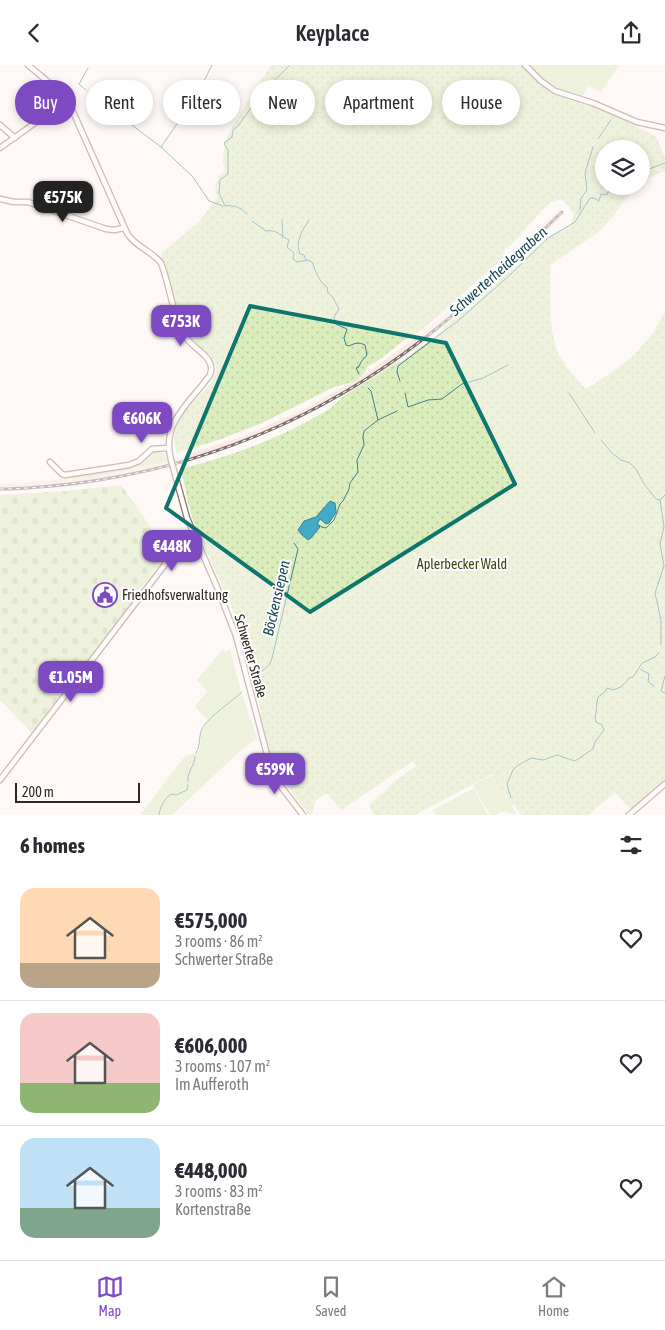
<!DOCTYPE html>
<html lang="en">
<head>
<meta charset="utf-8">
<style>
	body { margin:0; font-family:"Asap Condensed",sans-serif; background:#f7f7f7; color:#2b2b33; height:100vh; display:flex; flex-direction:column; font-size:19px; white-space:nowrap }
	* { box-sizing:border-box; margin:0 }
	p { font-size:16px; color:#7c7c81 }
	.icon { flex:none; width:28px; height:28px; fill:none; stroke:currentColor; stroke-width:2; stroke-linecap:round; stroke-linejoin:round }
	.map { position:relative; height:750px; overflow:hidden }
	.side { display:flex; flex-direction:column; background:#fff; flex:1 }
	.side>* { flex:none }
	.hud { position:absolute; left:15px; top:15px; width:635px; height:45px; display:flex; gap:10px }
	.buttons { position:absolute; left:595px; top:75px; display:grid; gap:10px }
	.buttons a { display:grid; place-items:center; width:55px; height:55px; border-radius:50%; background:#fff; box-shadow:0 2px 8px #0003; font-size:25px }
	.scale { position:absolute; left:15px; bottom:12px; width:125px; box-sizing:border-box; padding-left:5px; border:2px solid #30251f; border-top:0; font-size:14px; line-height:18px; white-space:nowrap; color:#30251f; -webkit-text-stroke:4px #fff; paint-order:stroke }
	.price { position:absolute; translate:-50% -42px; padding:0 11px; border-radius:10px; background:#7e4ac2; color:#fff; font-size:16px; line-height:32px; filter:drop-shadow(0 1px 2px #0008) }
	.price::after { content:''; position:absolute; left:50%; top:30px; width:15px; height:11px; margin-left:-8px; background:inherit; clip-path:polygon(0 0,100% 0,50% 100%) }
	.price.selected { background:#222; color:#fff }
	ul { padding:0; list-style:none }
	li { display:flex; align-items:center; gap:15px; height:125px; padding:0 20px }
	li+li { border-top:1px solid #e1e1e2 }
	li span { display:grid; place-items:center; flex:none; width:140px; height:100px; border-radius:15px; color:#555 }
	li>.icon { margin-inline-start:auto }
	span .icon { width:60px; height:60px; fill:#fffc; stroke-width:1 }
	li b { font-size:21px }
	h2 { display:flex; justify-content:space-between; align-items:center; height:60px; padding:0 20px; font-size:21px }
	.tag { padding:0 18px; border-radius:22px; background:#fff; box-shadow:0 2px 8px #0003; font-size:18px; line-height:45px }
	.tag.selected { background:#7e4ac2; color:#fff }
	header { display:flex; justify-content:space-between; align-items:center; height:65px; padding:0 20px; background:#fff; font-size:22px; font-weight:600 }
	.dock { display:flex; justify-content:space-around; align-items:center; height:70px; border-top:1px solid #e1e1e2; background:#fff; font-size:14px; color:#7c7c81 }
	.dock a { display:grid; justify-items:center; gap:2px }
	.dock .selected { color:#7e4ac2 }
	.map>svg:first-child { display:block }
	.built { fill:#f9e9e2 }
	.grass { fill:#dbecbd }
	.cemetery { fill:url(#cemetery-stones) }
	.park { fill:url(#park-dots) }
	.water { fill:#42aac6; stroke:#3d8294 }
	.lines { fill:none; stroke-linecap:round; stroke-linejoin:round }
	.stream { stroke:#3d8294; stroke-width:1 }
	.minor-casing { stroke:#8e7365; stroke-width:7 }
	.minor { stroke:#fff; stroke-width:4.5 }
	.rail-casing { stroke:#7b726d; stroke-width:3 }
	.rail { stroke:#fff; stroke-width:1; stroke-dasharray:4; stroke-linecap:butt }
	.minor-bridge-casing { stroke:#8e7365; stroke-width:7; stroke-linecap:butt }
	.minor-bridge { stroke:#fff; stroke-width:4.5 }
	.marked { fill:none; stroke:#0f766e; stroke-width:4; stroke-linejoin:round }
	.labels { text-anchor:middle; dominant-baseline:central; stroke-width:4; stroke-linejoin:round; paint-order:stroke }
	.park-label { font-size:14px; fill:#394812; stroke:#fff }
	.poi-label { font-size:14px; fill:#30251f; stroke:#fff; text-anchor:start }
	.street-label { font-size:14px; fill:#30251f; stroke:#fff }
	.water-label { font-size:15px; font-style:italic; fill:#174551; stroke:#fff }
</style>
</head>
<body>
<header><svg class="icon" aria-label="back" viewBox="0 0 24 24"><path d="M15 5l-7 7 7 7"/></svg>Keyplace<svg class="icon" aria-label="share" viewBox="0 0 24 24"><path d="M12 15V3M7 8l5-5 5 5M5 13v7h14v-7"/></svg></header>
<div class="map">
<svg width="665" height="750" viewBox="0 0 665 750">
	<defs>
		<pattern id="cemetery-stones" width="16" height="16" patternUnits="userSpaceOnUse" patternTransform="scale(1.25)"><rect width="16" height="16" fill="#dbecbd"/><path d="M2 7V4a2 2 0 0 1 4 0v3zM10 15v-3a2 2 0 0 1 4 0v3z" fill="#bccaa2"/></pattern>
		<pattern id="park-dots" width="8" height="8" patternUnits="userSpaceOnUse" patternTransform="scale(1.25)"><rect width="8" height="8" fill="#dbecbd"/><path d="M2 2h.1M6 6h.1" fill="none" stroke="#bccaa2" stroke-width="1.8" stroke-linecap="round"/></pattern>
	</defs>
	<rect width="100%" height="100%" fill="#fef8f5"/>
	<!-- built -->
	<path class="built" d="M560 143 565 149 464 244 432 271 395 299 364 319 293 357 230 383 169 403 76 421 0 426V419L92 412 168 396 241 372 303 345 364 310 416 273 450 245Z"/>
	<!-- grass -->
	<path class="grass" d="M526 0H619L601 27 588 21 582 34C553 25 548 20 526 0Z
		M155 386C163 386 165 389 168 396L92 412 62 414 61 412 135 400 149 389Z
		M223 584 225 587 230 584 241 626 257 673 239 687 172 750H142L141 749 185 691 199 687 201 669 208 655 195 642 207 626 197 615Z
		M493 710 517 750 502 746 496 750H490L473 720Z
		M474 723 488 750H436L433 745Z"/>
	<!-- cemetery -->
	<path class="cemetery" d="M121 420 169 488 141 523 137 531 86 599 80 603 71 615 65 611 55 624 61 629 32 668 0 635V430L68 426Z"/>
	<!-- park -->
	<path class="park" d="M271 0H522L545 23 553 28 597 42 656 71 665 93V106L641 116V84H604V121H636L610 155 597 168 550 200C551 229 547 262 559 290 565 302 577 314 586 324L611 308 634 290 653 268 665 247V716L631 745 615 727 589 750H521L514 739 512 741 492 709 415 750H374L369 740C375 732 385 728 391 720V719L416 701 413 696 341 745 327 728 315 736 312 749 309 750 283 716 270 686 262 655 254 606 246 581 234 547 195 461 189 441 181 404C231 391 281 373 326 346 335 341 341 332 350 327 365 318 380 309 395 299L401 297 433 273 464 244 468 245 533 185 552 170 570 161 574 149 563 135H558L550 137 510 181 505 184 502 191 503 193 422 265 403 276 379 295 367 302C365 315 344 320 334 322L262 358 221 374 177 388C162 346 216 330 216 303 216 289 197 286 190 277 180 264 162 204 162 187L199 157 217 133 215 123 219 111 225 106 223 98 224 79 231 64Z"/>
	<!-- water -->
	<path class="water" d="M330 436 335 438 336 447 329 458 326 459 320 454 317 459 320 462 311 473 308 475 301 469 298 465 304 456 316 452Z"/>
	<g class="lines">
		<!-- stream -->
		<path class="stream" d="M212 0 197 30 161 82 193 112 209 136 223 141
			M86 25 79 19 88 3
			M88 27 161 82
			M598 74 611 55
			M641 107 665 98
			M580 145 581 133 587 125 585 108 593 82
			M247 149C240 142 234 140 225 141L219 128 220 115 228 109V85L224 78 232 72 233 65 238 61 264 25 290 0
			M282 155 283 172
			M252 156 266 166C276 164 281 171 289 175L287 182 294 188 293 194 297 197 308 195 313 198C314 205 321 219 327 222L328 228 332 231 339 244 334 252 336 259 347 264 344 273 346 280 349 281C355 278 359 277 365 280L367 290 361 297 358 303
			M306 195 304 190 300 189C295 177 302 166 309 155
			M359 301 356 303 359 309
			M400 316 397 307 398 301 459 255 511 209 548 173 575 157 590 133H594L599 136 601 129 607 130 610 123 615 121
			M405 328 408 342 428 335 442 334 462 319 483 313 508 300
			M569 328 595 368
			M378 355 397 346
			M601 375 612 388 621 395 630 398 636 404 644 419 656 434 660 435
			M317 459 322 462 326 463 334 455 340 439 343 436 349 424 350 418 358 407 357 395 364 380 363 372 364 366 378 355 371 326 368 323
			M661 580V555L655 528 664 501 660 479 664 462 660 435 665 430
			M640 604 649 609 648 616 651 619 654 621
			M665 611 661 626 665 628
			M255 613 270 599 272 593 298 484 294 478
			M196 688C201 681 198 670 203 662 211 650 231 637 242 627
			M188 716C187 706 195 701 195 691
			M511 733 507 719 513 705 517 701 531 693 543 695 557 690 575 696 593 684 595 677 604 665 602 660 596 657 595 652C597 646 596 639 598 632L605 627 607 623 613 625 621 622 629 613 633 612 642 598 655 592 659 588
			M159 750C160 742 165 732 172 729L176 730 187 725 188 719"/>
		<defs>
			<path id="minor" d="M28 0 59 26 70 40 127 168C135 182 151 185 161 198 170 221 172 249 185 271 193 285 217 292 210 310 190 338 161 357 171 395
				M525 0 541 16 555 26 593 38 637 57 665 63
				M0 60 15 73
				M0 83 42 53 66 33
				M0 134 14 137H28L106 164 114 165 124 163
				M50 397 62 409 65 410 129 400 139 396 152 384 168 383
				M173 402 187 453 217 522 236 571 269 697 279 719 303 750
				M0 715 183 476 193 469
				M629 750 665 719"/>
		</defs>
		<!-- minor casing -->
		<use href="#minor" class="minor-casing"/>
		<!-- minor -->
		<use href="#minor" class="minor"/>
		<defs>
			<path id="rail" d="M0 424C27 424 53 421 79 418 204 402 322 352 422 275 472 237 516 191 562 147"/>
		</defs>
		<!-- rail casing -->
		<use href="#rail" class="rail-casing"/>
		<!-- rail -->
		<use href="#rail" class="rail"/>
		<defs>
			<path id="minor-bridge" d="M171 395 173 402"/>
		</defs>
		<!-- minor-bridge casing -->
		<use href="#minor-bridge" class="minor-bridge-casing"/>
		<!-- minor-bridge -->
		<use href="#minor-bridge" class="minor-bridge"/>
	</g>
	<!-- marked area -->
	<path d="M0 0H665V750H0ZM250 241 446 278 515 419 310 547 166 443Z" fill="#fef8f5" fill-opacity=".55" fill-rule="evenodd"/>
	<path class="marked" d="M250 241 446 278 515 419 310 547 166 443Z"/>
	<!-- icons -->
	<defs>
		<symbol id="civic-ring" viewBox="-11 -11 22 22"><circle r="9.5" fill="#fff" stroke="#7e4ac2" stroke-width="1.5"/><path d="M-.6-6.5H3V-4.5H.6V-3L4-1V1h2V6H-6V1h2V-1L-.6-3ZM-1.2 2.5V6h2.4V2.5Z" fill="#7e4ac2"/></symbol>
	</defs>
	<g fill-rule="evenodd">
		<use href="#civic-ring" x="91" y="516" width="28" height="28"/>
	</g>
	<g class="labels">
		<!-- park labels -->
		<g class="park-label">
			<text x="462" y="499">Aplerbecker Wald</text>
		</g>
		<!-- poi labels -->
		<g class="poi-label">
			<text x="122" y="530">Friedhofsverwaltung</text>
		</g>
		<!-- street labels -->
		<g class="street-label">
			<text transform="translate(251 591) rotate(74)">Schwerter Straße</text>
		</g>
		<!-- water labels -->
		<g class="water-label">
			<text transform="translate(498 206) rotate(-42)">Schwerterheidegraben</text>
			<text transform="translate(276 533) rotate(-77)">Böckensiepen</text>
		</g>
	</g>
</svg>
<div class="buttons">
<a><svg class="icon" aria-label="layers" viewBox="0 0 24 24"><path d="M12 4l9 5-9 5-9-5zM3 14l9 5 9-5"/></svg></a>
</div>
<div class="scale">200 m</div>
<b class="price selected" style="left:63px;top:158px">€575K</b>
<b class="price" style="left:181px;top:282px">€753K</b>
<b class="price" style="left:142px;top:379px">€606K</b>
<b class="price" style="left:172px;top:507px">€448K</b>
<b class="price" style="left:71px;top:638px">€1.05M</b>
<b class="price" style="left:275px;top:730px">€599K</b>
<div class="hud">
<a class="tag selected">Buy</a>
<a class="tag">Rent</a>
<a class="tag">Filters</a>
<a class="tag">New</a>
<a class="tag">Apartment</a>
<a class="tag">House</a>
</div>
</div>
<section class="side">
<h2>6 homes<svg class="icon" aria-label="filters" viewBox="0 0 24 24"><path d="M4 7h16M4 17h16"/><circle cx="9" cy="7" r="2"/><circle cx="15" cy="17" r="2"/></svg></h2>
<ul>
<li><span style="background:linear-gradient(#ffd9b3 75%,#b9a48a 0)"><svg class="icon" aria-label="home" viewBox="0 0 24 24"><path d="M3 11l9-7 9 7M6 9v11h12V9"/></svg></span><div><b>€575,000</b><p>3 rooms · 86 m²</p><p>Schwerter Straße</p></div><svg class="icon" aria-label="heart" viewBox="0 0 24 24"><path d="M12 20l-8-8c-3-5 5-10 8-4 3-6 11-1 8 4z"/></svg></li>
<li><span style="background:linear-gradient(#f6c9c9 70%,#8fb573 0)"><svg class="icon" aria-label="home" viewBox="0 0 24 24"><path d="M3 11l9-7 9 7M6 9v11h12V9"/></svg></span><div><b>€606,000</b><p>3 rooms · 107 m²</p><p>Im Aufferoth</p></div><svg class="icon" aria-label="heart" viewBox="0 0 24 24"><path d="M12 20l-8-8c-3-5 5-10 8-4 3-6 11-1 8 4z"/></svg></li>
<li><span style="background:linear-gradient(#bfe0f5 70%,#7fa58c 0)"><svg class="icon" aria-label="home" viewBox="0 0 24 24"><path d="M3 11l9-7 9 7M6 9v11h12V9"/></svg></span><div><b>€448,000</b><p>3 rooms · 83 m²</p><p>Kortenstraße</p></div><svg class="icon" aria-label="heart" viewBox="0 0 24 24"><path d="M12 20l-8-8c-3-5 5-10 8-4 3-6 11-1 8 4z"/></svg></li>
</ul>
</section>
<nav class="dock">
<a class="selected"><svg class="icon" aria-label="map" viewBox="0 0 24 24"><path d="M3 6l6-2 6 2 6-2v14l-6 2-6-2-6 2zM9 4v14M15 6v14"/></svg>Map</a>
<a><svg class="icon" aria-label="saved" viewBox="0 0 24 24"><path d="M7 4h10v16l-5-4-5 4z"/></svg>Saved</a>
<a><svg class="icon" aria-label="home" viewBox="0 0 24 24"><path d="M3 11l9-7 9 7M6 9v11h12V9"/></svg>Home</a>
</nav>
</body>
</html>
